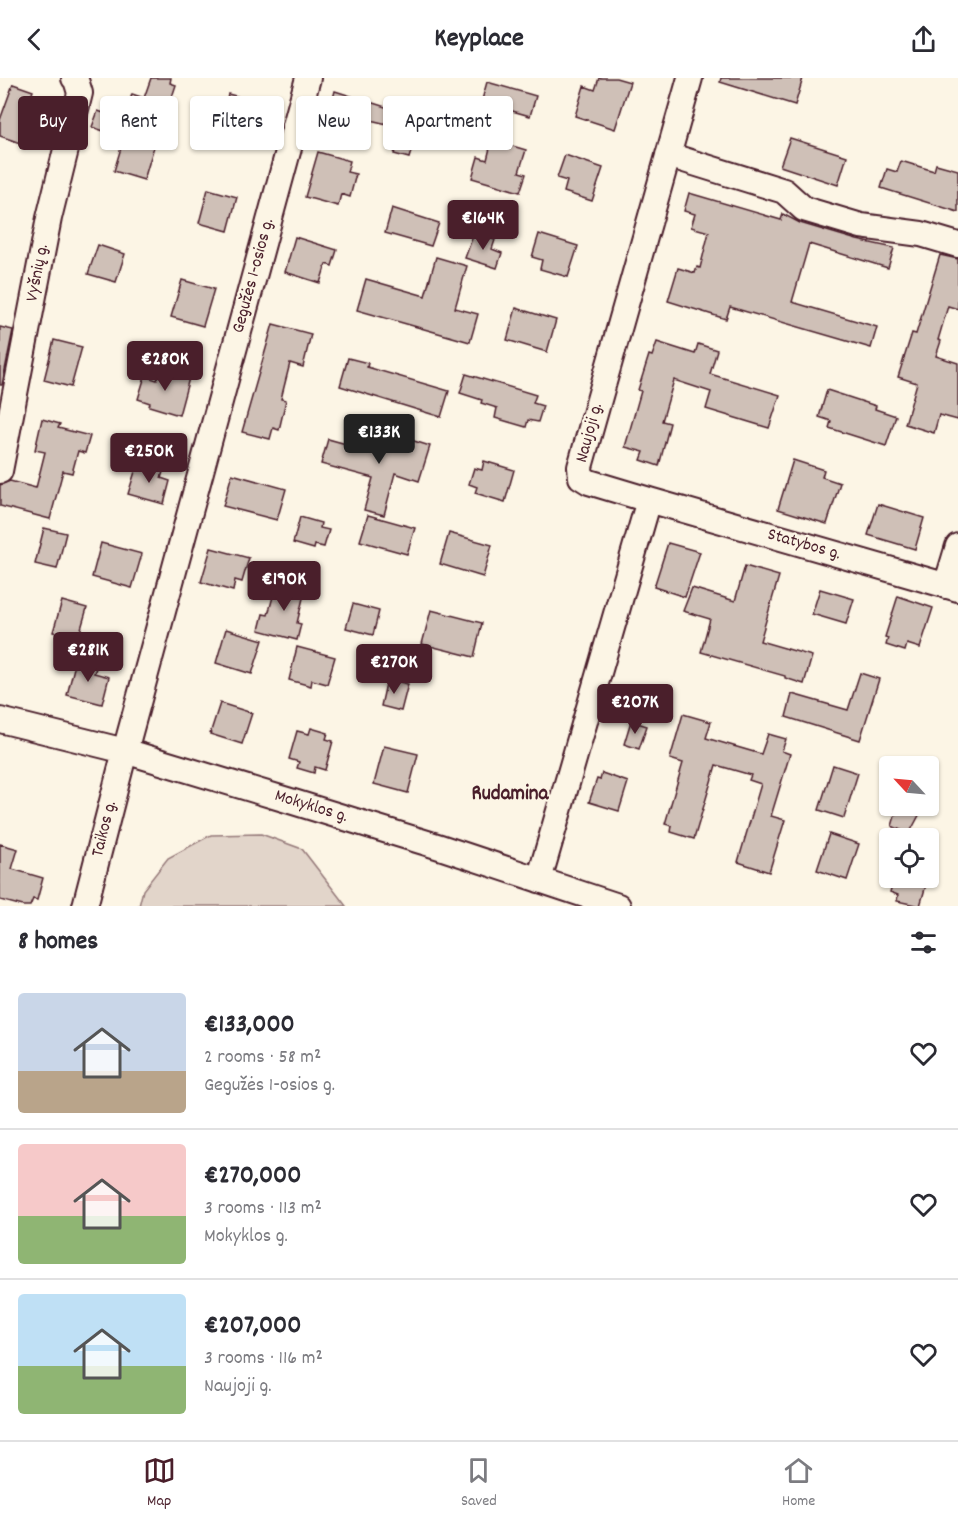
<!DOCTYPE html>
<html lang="en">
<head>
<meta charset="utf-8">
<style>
	body { margin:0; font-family:Dekko,sans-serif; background:#f2f2f3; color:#2b2b33; height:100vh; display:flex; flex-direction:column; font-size:22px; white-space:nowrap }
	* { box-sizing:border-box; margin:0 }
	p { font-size:20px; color:#7c7c81 }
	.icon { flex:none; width:33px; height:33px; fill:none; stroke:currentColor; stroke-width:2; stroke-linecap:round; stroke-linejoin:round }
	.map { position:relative; height:828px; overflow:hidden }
	.drawer { display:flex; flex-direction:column; background:#fff; flex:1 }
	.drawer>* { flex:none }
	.banner { position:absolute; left:18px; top:18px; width:600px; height:54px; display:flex; gap:12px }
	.needle { width:39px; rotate:296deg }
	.fabs { position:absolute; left:879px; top:678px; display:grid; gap:12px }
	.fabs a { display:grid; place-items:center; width:60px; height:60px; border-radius:6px; background:#fff; box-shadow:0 2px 4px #0004; font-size:30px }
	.price { position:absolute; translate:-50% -51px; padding:0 14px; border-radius:6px; background:#4a1f2b; color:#fff; font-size:20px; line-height:39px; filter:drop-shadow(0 2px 3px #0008) }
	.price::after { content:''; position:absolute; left:50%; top:36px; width:18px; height:14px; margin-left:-9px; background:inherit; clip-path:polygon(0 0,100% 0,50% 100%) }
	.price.selected { background:#222; color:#fff }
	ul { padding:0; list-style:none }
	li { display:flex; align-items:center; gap:18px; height:150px; padding:0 18px }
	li+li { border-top:2px solid #e1e1e2 }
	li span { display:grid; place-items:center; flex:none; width:168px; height:120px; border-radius:6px; color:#555 }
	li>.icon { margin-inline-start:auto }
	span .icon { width:72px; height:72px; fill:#fffc; stroke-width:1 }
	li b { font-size:26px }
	h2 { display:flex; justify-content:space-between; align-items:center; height:72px; padding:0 18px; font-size:26px }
	.pill { padding:0 21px; border-radius:6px; background:#fff; box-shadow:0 2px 4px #0004; font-size:21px; line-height:54px }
	.pill.selected { background:#4a1f2b; color:#fff }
	header { display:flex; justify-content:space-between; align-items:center; height:78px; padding:0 18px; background:#fff; font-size:27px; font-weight:700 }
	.dock { display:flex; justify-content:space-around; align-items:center; height:84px; border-top:2px solid #e1e1e2; background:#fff; font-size:16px; color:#7c7c81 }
	.dock a { display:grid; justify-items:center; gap:3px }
	.dock .selected { color:#4a1f2b }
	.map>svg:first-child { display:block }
	.green { fill:#e2d5ca; stroke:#967a7a; stroke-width:1.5 }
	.building { fill:#cfc0b7; stroke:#4a1f2b; stroke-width:1.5 }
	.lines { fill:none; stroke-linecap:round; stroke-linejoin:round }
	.street-casing { stroke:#4a1f2b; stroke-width:28 }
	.street { stroke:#fcf5e5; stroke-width:24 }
	.labels { text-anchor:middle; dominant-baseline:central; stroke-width:4.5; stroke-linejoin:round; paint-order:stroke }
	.street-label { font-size:18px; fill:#4a1f2b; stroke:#fcf5e5 }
	.quarter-label { font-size:21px; font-weight:bold; fill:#4a1f2b; stroke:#fcf5e5 }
</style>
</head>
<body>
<header><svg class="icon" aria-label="back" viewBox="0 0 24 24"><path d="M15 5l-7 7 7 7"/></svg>Keyplace<svg class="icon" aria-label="share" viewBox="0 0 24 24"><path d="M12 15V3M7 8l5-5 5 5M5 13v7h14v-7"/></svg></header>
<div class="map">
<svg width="958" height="828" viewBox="0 0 958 828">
	<rect width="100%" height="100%" fill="#fcf5e5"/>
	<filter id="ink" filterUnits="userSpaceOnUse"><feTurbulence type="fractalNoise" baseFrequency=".0167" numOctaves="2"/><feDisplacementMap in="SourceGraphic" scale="12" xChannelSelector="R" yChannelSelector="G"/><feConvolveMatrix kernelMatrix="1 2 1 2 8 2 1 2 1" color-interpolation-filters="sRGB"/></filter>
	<g filter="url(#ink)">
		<!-- green -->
		<path class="green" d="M261 756 302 771 346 828H139L143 812 168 780 211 757Z"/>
		<!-- building -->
		<path class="building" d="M151 0H171L170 5 176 7 160 55H158L144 102 114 93 124 60 92 49 98 33 124 42 132 16 144 20Z
			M599 0H616L630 4 615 51 575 38 584 8 595 12Z
			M721 0H803L795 27 720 4Z
			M487 4 536 18 530 38 505 31 503 35 480 29Z
			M13 6 33 13 20 47 29 51 23 66 0 58V42Z
			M335 13 433 44 430 57 417 54 409 80 394 76 398 64 391 62 396 48 357 39 354 50 327 43Z
			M228 16 263 25 253 62 211 50 217 24 226 27Z
			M790 60 847 78 838 107 780 88Z
			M492 62 526 72 519 94 526 96 520 114 472 100 478 79 487 82Z
			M318 74 350 83 347 94 356 96 350 119 341 116 338 128 305 119Z
			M565 77 603 90 592 123 564 114 567 103 557 100Z
			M901 83 934 93 936 86 958 92V134L881 110 887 91 897 94Z
			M208 111 237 119 228 153 199 145Z
			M689 115 781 142 783 136 800 145 857 162 894 170 888 190 809 166 792 224 877 249 871 270 730 229 726 241 668 223 678 190 695 195 697 189 700 190 709 154 691 149 695 136 684 133Z
			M392 130 439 145 431 168 385 155Z
			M474 155 495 162 492 171 502 175 497 190 465 180Z
			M539 156 578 168 568 199 540 191 542 182 532 179Z
			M295 159 337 172 332 188 326 186 320 205 285 194Z
			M98 167 125 176 116 204 88 196Z
			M940 177 958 181V231L948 228 938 262 941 263 936 278 958 285V342L939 337 934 355 905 346 917 305 898 299 912 255 916 256Z
			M436 179 467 188 455 230 478 236 470 264 357 232 366 201 425 218Z
			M182 202 214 211 203 248 171 239Z
			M516 230 556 242 547 274 507 262Z
			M273 246 311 256 303 289 290 285 281 321 286 322 279 352 273 350 270 361 242 354Z
			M0 249 13 252 2 307H0Z
			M54 262 82 269 71 309 44 302Z
			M657 264 695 276 698 266 717 272 710 296 780 317 769 350 706 331 711 314 674 302 662 343 670 345 659 388 641 382 644 374 625 369 641 313 638 312 649 277 652 278Z
			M348 280 368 285 367 289 449 313 441 339 340 308Z
			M160 292 189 300 179 337 149 328 150 325 138 321 145 298 157 302Z
			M466 296 536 317 533 325 543 328 538 344 528 342 526 349 495 340 497 330 481 325 482 322 460 315Z
			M827 312 876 328 875 331 896 338 886 368 829 350 831 343 819 339Z
			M42 341 60 346 58 350 90 358 85 375 78 373 72 395 63 393 50 441 0 428V407L10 403 36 410 45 374 35 372Z
			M385 354 430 368 419 403 395 395 384 437 364 432 373 400 321 386 328 361 379 375Z
			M793 382 824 392 822 399 840 405 827 446 778 431Z
			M484 383 514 392 505 424 475 415 477 409 469 406 474 390 482 392Z
			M138 384 164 391 161 400 170 403 164 426 128 416Z
			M232 396 286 411 277 442 223 428Z
			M878 426 924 440 915 471 868 457Z
			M368 437 415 450 407 476 360 463Z
			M300 439 321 445 320 450 329 452 324 469 315 467 314 471 293 465Z
			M44 450 66 455 57 491 35 486Z
			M449 455 492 467 483 499 440 486Z
			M101 465 142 476 132 510 92 499Z
			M668 465 700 474 685 519 654 509Z
			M211 470 249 480 242 504 235 502 233 513 201 504Z
			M745 488 779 498 760 563 812 578 804 606 785 600V598L701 574 710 541 683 533 692 510 735 523Z
			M277 504 305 512 297 545 301 546 297 562 259 552 263 536 268 537Z
			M820 511 854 521 846 546 812 536Z
			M898 518 933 530 920 570 907 566 905 573 886 567 888 560 885 559Z
			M62 523 87 530 78 561 53 554Z
			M353 526 379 533 373 557 346 550Z
			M431 532 482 545 474 579 422 566Z
			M226 551 263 562 252 596 216 585Z
			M297 569 335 579 327 606 312 602 311 608 289 602Z
			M76 582 97 588 94 595 109 599 102 626 67 617Z
			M860 595 879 601 860 662 786 639 792 616 848 632Z
			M387 601 408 606 401 633 381 628Z
			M220 625 252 635 242 666 210 656Z
			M683 636 711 644 706 660 761 676 768 656 786 661 782 673 790 676 771 738 785 742 769 794 738 784 761 706 749 702 751 697 716 687 694 761 671 754 672 748 665 746 683 685 670 681Z
			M631 643 647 648 639 671 624 666Z
			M311 650 328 655 326 661 333 663 325 692 315 689 314 695 297 690 299 684 289 681 297 653 309 656Z
			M384 668 418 676 408 715 374 706Z
			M833 687 858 695 844 740 819 732Z
			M602 695 628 704 619 733 589 724 597 701 600 702Z
			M898 728H924L909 756 892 748Z
			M829 756 859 766 847 802 817 792Z
			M0 766 18 771 12 791 43 800 37 822 33 821 30 828H23L0 822Z
			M894 800H928L920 828 897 823 898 817 890 814Z"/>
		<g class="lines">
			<defs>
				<path id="street" d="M668 77 784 113 804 131 861 148 921 156 958 167
					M0 393 49 140 80 15 76 2 74 0
					M649 422 958 511
					M946 508 958 468
					M0 642 125 673 287 722 440 769 618 828
					M539 802 649 422 589 404 581 399 580 389 690 0
					M85 828 125 673 308 0"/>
			</defs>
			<!-- street casing -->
			<use href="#street" class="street-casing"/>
			<!-- street -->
			<use href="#street" class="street"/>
		</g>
	</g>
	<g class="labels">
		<!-- street labels -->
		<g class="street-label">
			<text transform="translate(38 195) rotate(-79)">Vyšnių g.</text>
			<text transform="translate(254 198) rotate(-75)">Gegužės 1-osios g.</text>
			<text transform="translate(590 355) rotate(-75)">Naujoji g.</text>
			<text transform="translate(804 467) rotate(16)">Statybos g.</text>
			<text transform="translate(311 729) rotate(17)">Mokyklos g.</text>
			<text transform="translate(105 751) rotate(-76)">Taikos g.</text>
		</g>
		<!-- quarter labels -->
		<g class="quarter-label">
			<text x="510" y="717">Rudamina</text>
		</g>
	</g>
</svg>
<div class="fabs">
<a><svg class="needle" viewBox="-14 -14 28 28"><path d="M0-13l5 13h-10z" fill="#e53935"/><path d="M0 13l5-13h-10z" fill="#7c7c81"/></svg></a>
<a><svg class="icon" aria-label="locate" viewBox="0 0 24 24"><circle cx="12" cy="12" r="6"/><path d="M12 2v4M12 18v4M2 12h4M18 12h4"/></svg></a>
</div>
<b class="price" style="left:483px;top:173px">€164K</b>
<b class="price" style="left:165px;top:314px">€280K</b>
<b class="price selected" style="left:379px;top:387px">€133K</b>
<b class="price" style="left:149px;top:406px">€250K</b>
<b class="price" style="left:284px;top:534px">€190K</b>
<b class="price" style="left:88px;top:605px">€281K</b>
<b class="price" style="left:394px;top:617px">€270K</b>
<b class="price" style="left:635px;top:657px">€207K</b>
<div class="banner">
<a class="pill selected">Buy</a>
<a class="pill">Rent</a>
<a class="pill">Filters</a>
<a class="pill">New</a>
<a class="pill">Apartment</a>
</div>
</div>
<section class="drawer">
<h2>8 homes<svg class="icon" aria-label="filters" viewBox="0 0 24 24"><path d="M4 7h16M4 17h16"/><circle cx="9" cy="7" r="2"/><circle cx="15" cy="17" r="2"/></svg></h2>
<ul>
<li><span style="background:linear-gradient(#c9d6e8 65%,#b9a48a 0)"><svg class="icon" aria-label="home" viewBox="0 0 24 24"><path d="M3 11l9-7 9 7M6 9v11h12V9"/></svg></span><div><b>€133,000</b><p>2 rooms · 58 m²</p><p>Gegužės 1-osios g.</p></div><svg class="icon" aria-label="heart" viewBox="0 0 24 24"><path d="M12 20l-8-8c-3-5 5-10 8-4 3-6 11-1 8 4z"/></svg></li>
<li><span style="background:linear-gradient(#f6c9c9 60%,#8fb573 0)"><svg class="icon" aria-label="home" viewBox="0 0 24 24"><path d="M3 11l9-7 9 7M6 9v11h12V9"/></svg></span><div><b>€270,000</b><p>3 rooms · 113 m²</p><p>Mokyklos g.</p></div><svg class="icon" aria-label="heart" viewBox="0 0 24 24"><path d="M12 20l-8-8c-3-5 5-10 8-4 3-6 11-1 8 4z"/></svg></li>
<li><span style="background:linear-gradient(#bfe0f5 60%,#8fb573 0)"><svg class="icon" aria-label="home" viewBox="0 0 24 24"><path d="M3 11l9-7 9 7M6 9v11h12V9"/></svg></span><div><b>€207,000</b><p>3 rooms · 116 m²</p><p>Naujoji g.</p></div><svg class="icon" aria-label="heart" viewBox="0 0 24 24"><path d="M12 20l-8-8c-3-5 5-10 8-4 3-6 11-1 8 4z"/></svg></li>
</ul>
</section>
<nav class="dock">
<a class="selected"><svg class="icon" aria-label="map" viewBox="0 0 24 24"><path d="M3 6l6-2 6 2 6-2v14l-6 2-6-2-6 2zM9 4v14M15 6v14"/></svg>Map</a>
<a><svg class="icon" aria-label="saved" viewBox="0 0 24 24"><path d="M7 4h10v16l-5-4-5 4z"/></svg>Saved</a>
<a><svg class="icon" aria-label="home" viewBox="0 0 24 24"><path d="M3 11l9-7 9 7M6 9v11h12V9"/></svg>Home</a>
</nav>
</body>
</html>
